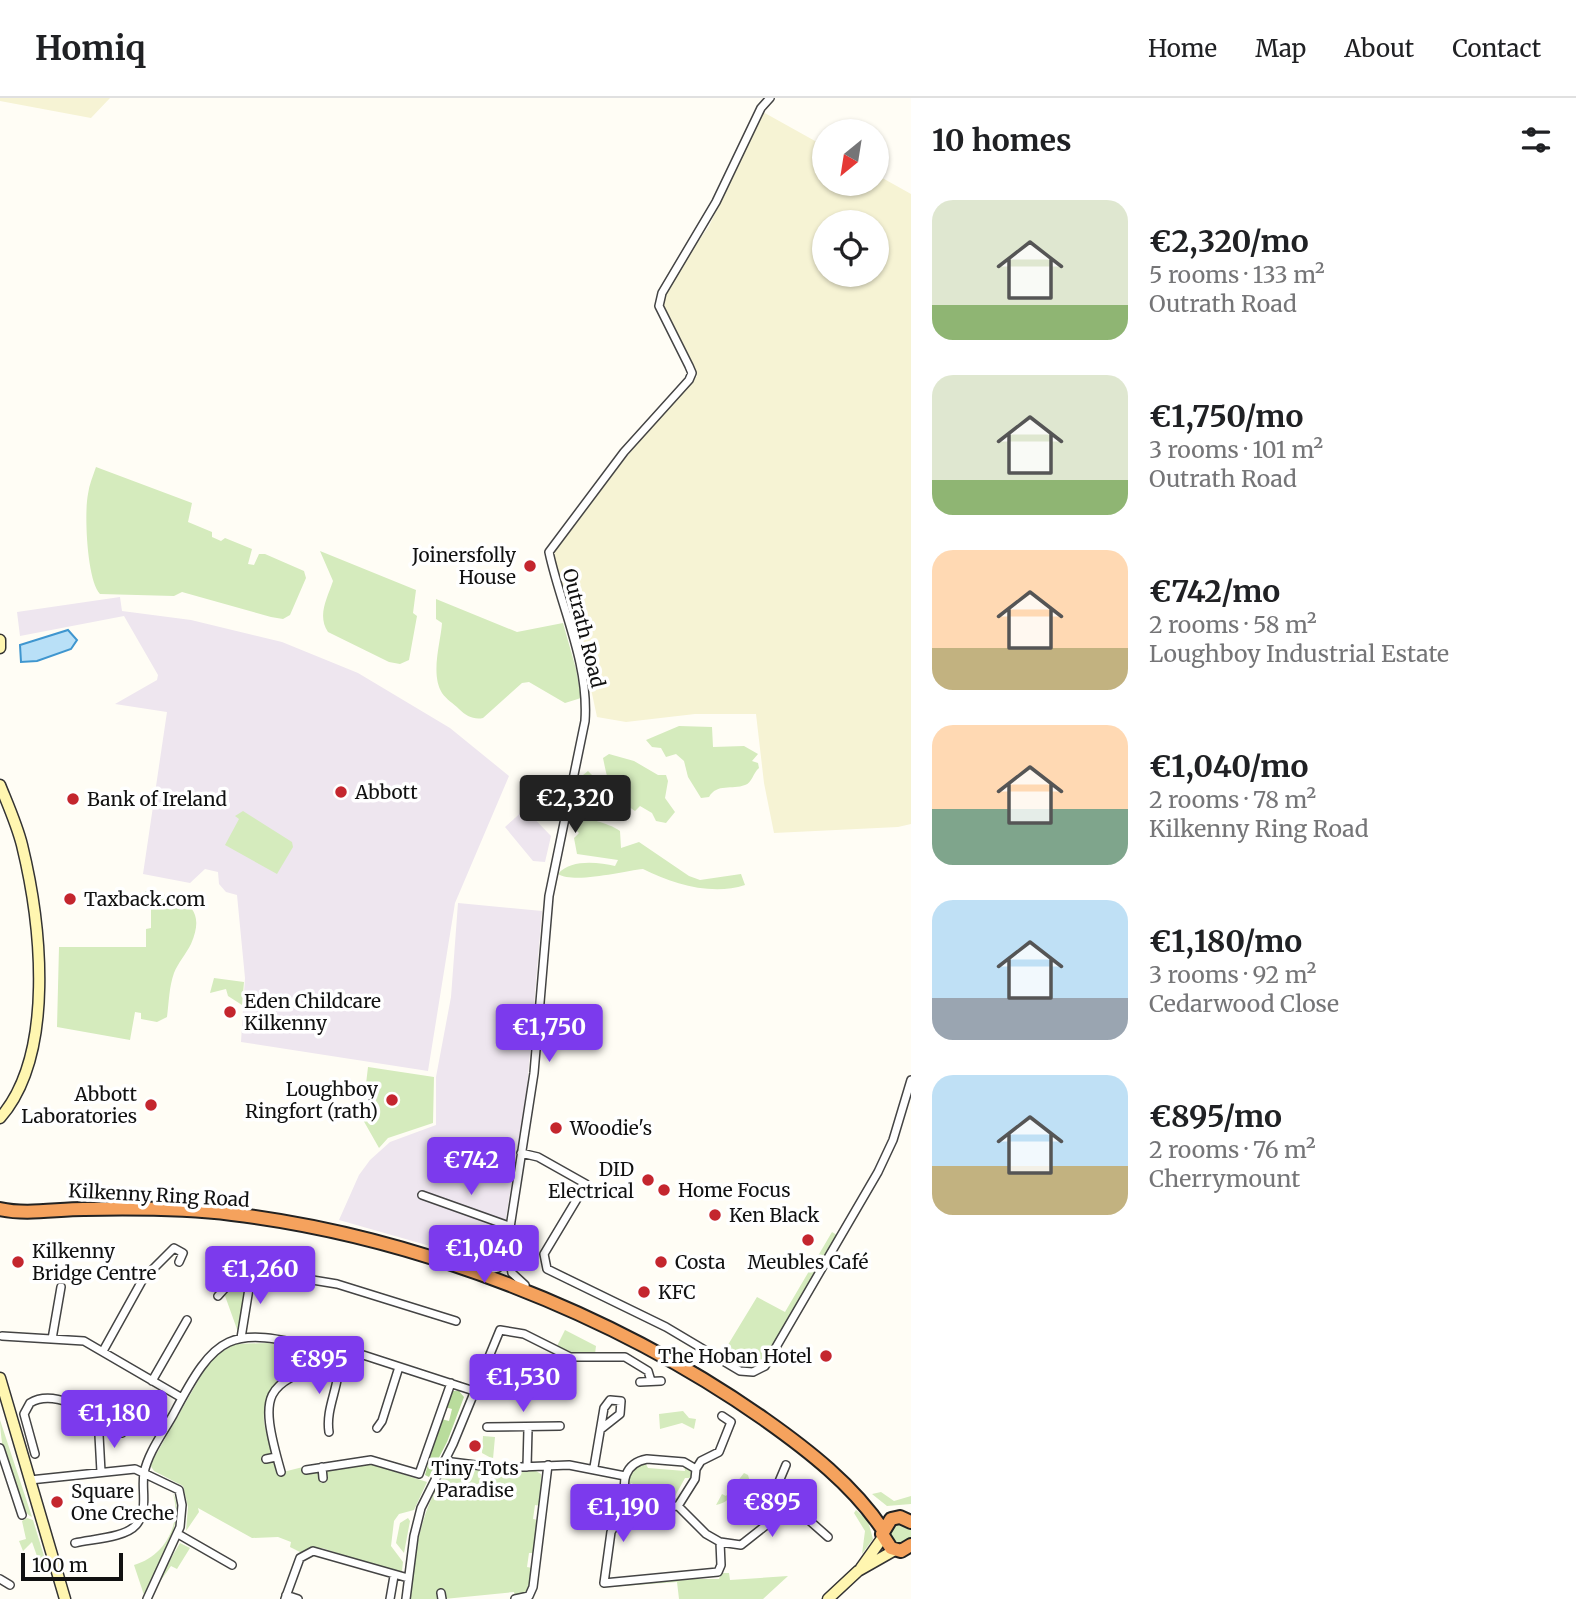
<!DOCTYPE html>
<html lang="en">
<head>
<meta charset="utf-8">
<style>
	body { margin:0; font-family:Merriweather,serif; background:#f6f6f6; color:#202124; height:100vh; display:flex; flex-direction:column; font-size:26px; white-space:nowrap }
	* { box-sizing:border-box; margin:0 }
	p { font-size:23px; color:#757577 }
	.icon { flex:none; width:38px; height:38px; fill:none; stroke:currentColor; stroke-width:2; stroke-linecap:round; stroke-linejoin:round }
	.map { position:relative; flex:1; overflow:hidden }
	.details { display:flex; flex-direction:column; background:#fff; width:665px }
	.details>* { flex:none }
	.needle { width:46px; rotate:210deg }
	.tools { position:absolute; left:812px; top:21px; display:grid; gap:14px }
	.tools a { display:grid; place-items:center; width:77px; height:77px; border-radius:50%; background:#fff; box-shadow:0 2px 5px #0004; font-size:35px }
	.scale { position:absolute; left:21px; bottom:18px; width:102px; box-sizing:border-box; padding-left:7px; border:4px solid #111; border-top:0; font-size:19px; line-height:24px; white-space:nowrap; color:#111; -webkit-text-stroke:5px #fff; paint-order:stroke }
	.price { position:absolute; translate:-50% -60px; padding:0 16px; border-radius:7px; background:#7c3aed; color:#fff; font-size:23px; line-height:46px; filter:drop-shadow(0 2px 4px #0008) }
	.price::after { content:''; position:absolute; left:50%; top:42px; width:21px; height:16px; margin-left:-10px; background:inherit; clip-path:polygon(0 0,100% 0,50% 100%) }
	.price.on { background:#222; color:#fff }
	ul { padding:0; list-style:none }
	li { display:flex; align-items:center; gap:21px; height:175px; padding:0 21px }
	li span { display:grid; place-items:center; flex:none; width:196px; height:140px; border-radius:21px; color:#555 }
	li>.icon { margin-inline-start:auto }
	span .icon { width:84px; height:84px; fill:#fffc; stroke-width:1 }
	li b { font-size:30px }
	h2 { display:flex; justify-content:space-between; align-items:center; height:84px; padding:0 21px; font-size:30px }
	header { display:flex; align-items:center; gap:42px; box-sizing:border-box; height:98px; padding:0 35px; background:#fff; border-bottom:2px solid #e0e0e0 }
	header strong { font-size:33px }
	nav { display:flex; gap:38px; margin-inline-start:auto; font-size:24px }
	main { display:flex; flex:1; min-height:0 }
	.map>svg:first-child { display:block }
	.industrial { fill:#eee6ef }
	.farmland { fill:#f6f3d4; fill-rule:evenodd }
	.green { fill:#d5ebbd }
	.forest { fill:#b9dc9c }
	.water { fill:#b9e0f7; stroke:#3f96cf; stroke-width:2 }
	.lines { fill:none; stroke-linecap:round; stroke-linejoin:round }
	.street-casing { stroke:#444; stroke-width:10 }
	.secondary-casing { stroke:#333; stroke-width:13 }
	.highway-casing { stroke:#222; stroke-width:16 }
	.street { stroke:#fff; stroke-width:7 }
	.secondary { stroke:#fff6b0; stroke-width:10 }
	.highway { stroke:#f5a25d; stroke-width:12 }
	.poi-dot { fill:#c4262e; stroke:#fff; stroke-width:2.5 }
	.labels { text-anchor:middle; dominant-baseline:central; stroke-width:7; stroke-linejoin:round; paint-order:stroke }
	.poi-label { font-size:19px; fill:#111; stroke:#fff; text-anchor:start }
	.street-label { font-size:19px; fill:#111; stroke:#fff }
</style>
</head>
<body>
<header>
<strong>Homiq</strong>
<nav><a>Home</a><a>Map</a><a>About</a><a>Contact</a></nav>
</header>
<main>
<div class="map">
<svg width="911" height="1501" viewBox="0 0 911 1501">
	<rect width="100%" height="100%" fill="#fffdf5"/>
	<!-- industrial -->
	<path class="industrial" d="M120 499 122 513 191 522 282 544 358 575 450 630 509 678 455 805 428 973 241 944 245 880 237 797 226 794 219 786 218 774 205 771 190 785 143 776 167 614 115 606 157 582 158 577 124 518 20 538 17 514Z
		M525 711 551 738 545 764 533 763 505 729Z
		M458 805 542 813 527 990 499 1163 493 1166 339 1122 359 1077 370 1062 390 1044 436 1027V979L451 899Z"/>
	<!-- farmland -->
	<path class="farmland" d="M0 0H110L91 20 0 3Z
		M763 14 824 48V86H877V77L911 96V726L898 729 774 735 764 685 756 616H695L626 624 597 619 587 572 555 462 554 452 596 397 670 305 697 278 663 207 672 180 709 128ZM824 124H877V177H824Z"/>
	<!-- green -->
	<path class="green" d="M96 369 192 405 188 424 212 434V439L221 443 225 440 252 451 248 466 254 467 259 456H265L304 473 306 480 290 517 283 521 271 519 182 494 174 498 100 496C87 483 84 415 88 396 89 387 93 378 96 369Z
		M320 453 416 492 413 515 417 518 409 562 400 566 389 564 328 534C317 517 327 501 333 483Z
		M436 501 517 534 563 525 576 571 581 600 565 605 529 584 522 585 483 620C474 622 466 618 459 611 454 606 446 601 442 595 430 576 441 543 442 525L436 521Z
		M679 628 712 629 713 649 744 648 758 656 752 663 758 665 759 670C753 675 752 685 745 687 732 692 717 685 709 699L701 700 688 679 684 663 676 656 666 659 661 650 652 649 646 642Z
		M609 656 634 663 658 677H666L668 683 665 700 675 714 666 725 656 723 652 715 640 708 635 713C610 695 609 689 603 660Z
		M588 673 593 678 602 704 592 717C579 708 580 692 583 677Z
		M574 710 579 711C587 724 606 723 620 733L621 750 639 744 689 778 700 782 741 776 745 787C712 798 673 786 643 771 623 773 575 786 558 776 570 761 598 764 615 768L618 762 577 756 574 740 579 735 573 729Z
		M243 713 292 744 293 749 277 776 225 747 239 721 235 718Z
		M145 793C178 798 209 805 191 846 186 856 178 865 174 875 169 889 169 904 167 919L157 924 141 921V915L135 914 130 942 57 929 59 849H146V831L151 830V803L144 801Z
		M214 880 244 884 242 907 228 898 226 891 210 895Z
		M368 969 434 979 433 1025 388 1040 379 1050 362 1020Z
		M832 1134 837 1137 765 1260C752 1275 736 1269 723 1255L757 1199 785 1214Z
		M240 1179 247 1182 238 1234 224 1195Z
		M565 1232 596 1248 595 1256H568L556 1250Z
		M267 1245 303 1251 304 1263 310 1264 315 1256 329 1259C298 1271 261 1281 264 1323 265 1334 270 1344 271 1355L261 1359 263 1365 273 1364 279 1375 303 1369 305 1376 318 1374 321 1385 327 1384V1373L371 1366 427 1384 414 1412 399 1416 394 1423 391 1448 403 1464 402 1473 397 1475 322 1450 302 1455 290 1449 291 1444 278 1439 252 1440 198 1410 199 1414 186 1433 188 1409 183 1388 154 1373 150 1367 211 1260 235 1246Z
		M63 1309 91 1326 64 1327Z
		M683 1313 689 1320 696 1321 694 1331 682 1325 660 1331 659 1316Z
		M0 1322 32 1419C12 1409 0 1344 0 1322Z
		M483 1338 495 1339 493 1361 482 1355Z
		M645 1364 648 1370 685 1373 684 1367 692 1372 691 1380H685L674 1400 680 1401 678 1403 646 1406 632 1399 636 1394 632 1385 628 1388 627 1383 634 1368Z
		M451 1370 536 1373 541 1376 540 1408 535 1407 533 1421 538 1422 533 1455H529L527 1469 532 1470 528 1495 515 1499 514 1494 444 1501 443 1493 437 1494 438 1501H409C415 1451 420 1416 446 1372Z
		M744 1375 748 1377 750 1384C735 1389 733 1404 716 1407L722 1396 726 1398Z
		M744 1388 746 1400 729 1414 728 1406Z
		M881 1394 894 1403 911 1398V1406L887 1408 872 1396Z
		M173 1395C188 1423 155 1467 147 1496L144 1497 134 1467C165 1458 182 1426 173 1395Z
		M856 1412 868 1423 873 1441 862 1456 865 1433 854 1415Z
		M27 1420 33 1422 48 1471 42 1472 32 1444 23 1453 19 1443 26 1441 22 1423Z
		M408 1420 410 1423 404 1455 396 1445 400 1425Z
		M896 1424 911 1431V1442L903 1448 890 1444 888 1430Z
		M180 1445 190 1450 177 1471 171 1468 159 1485 160 1479Z
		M721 1475H729L730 1482 788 1478 763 1501H679L677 1484 596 1490 677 1481H719Z"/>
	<!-- forest -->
	<path class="forest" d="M453 1293H459L464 1299 447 1344 429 1379 425 1377 441 1321 449 1323 452 1311 445 1309Z"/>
	<!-- water -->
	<path class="water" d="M68 532 77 542 71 551 37 563 21 564 20 547Z"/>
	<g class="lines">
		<defs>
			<path id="street" d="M521 1055 538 1059 586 1086 544 1156 547 1171 666 1229 740 1273 753 1274 765 1268 878 1074 893 1042 911 982
				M422 1097 509 1128
				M508 1153 512 1175 525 1187
				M484 1173 498 1170 507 1149 534 975 549 798 585 623C589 564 561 510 549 454L624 354 689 282 692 275 689 268 659 208 662 195 716 104 761 10 770 0
				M218 1198 236 1178 252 1172 337 1186 456 1223
				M2 1238 84 1243 182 1300
				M241 1240 252 1172
				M52 1241 61 1189
				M103 1253 143 1181 174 1150 183 1155 179 1164
				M309 1260 312 1249
				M152 1283 187 1222
				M640 1284 661 1283
				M487 1329 560 1328
				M377 1330 382 1323 399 1269
				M329 1334C325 1308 342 1286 338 1259
				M0 1350 22 1417
				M35 1356 24 1316 30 1305C58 1288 98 1321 122 1335
				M266 1361 276 1359
				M647 1361 684 1364 696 1371 695 1381 678 1408 647 1409 630 1403C619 1385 625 1365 647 1361Z
				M444 1363 499 1370 569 1367 625 1378
				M322 1369 323 1380
				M527 1369 528 1331
				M594 1369 604 1310 610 1302 621 1303 620 1316 601 1331
				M696 1371 701 1363 719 1354 731 1324 722 1318
				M306 1372 371 1362 419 1376 451 1285
				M101 1374 99 1337 103 1324
				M281 1374C255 1283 268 1288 347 1256L357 1255 474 1293
				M30 1382 135 1371 179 1392 182 1407 180 1429 147 1501
				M630 1403 611 1434 604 1485 718 1474 721 1467 720 1444 706 1436 678 1408
				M781 1408H793L828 1439
				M178 1436 232 1467
				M720 1444 741 1447 779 1417 781 1408 775 1393 786 1367
				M75 1445C91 1441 125 1440 136 1427 149 1412 141 1392 144 1375 148 1355 163 1335 173 1317 216 1235 229 1227 321 1251
				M0 1481 10 1487
				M441 1495 442 1501
				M286 1497 298 1501
				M285 1501 300 1460 313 1453 408 1480
				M390 1501 394 1478
				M406 1501 414 1438 421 1410 453 1346 500 1232 524 1236 570 1259H625L648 1273 651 1283
				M515 1501 529 1498 533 1489 548 1367"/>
			<path id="secondary" d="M0 542V550
				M0 687C8 707 17 727 22 747 41 825 56 956 0 1020
				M0 1280 65 1501
				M861 1470 883 1439
				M828 1501 858 1473 895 1452"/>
			<path id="highway" d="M0 1111C26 1117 57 1111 84 1111 133 1110 184 1110 232 1116 415 1138 613 1215 764 1321 808 1352 853 1387 883 1432
				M911 1424 900 1419 891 1421 882 1436 891 1450 901 1453 911 1447"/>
		</defs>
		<!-- street casing -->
		<use href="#street" class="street-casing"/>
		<!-- secondary casing -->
		<use href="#secondary" class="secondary-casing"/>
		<!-- highway casing -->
		<use href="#highway" class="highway-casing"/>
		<!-- street -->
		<use href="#street" class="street"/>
		<!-- secondary -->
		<use href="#secondary" class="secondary"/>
		<!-- highway -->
		<use href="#highway" class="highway"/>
	</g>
	<!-- markers -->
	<g class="poi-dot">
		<circle cx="530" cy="468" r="7"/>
		<circle cx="341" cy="694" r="7"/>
		<circle cx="73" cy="701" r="7"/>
		<circle cx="70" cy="801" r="7"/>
		<circle cx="230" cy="914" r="7"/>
		<circle cx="392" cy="1002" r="7"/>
		<circle cx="151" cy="1007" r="7"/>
		<circle cx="556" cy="1030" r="7"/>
		<circle cx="648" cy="1082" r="7"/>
		<circle cx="664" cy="1092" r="7"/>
		<circle cx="715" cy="1117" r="7"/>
		<circle cx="808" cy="1142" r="7"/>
		<circle cx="18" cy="1164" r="7"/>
		<circle cx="661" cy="1164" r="7"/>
		<circle cx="644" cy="1194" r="7"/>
		<circle cx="826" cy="1258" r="7"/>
		<circle cx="475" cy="1348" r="7"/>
		<circle cx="57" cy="1404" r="7"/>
	</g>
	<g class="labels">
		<!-- poi labels -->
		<g class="poi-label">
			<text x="516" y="457" text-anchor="end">Joinersfolly<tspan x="516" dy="22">House</tspan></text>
			<text x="355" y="694">Abbott</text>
			<text x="87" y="701">Bank of Ireland</text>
			<text x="84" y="801">Taxback.com</text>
			<text x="244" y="903">Eden Childcare<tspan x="244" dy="22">Kilkenny</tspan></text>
			<text x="378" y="991" text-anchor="end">Loughboy<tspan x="378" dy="22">Ringfort (rath)</tspan></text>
			<text x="137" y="996" text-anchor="end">Abbott<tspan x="137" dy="22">Laboratories</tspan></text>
			<text x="570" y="1030">Woodie's</text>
			<text x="634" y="1071" text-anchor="end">DID<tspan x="634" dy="22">Electrical</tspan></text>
			<text x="678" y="1092">Home Focus</text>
			<text x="729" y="1117">Ken Black</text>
			<text x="32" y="1153">Kilkenny<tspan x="32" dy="22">Bridge Centre</tspan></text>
			<text x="675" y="1164">Costa</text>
			<text x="808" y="1164" text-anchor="middle">Meubles Café</text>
			<text x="658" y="1194">KFC</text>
			<text x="812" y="1258" text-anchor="end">The Hoban Hotel</text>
			<text x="475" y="1370" text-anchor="middle">Tiny Tots<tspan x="475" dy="22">Paradise</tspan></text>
			<text x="71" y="1393">Square<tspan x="71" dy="22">One Creche</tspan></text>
		</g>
		<!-- street labels -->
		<g class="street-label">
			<text transform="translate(584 530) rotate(76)">Outrath Road</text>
			<text transform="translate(159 1097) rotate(3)">Kilkenny Ring Road</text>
		</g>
	</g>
</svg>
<div class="tools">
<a><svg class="needle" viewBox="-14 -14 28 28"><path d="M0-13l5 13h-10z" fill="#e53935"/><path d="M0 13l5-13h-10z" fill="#757577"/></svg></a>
<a><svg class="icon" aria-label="locate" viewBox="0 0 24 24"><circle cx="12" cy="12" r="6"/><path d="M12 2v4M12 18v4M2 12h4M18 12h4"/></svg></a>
</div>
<div class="scale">100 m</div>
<b class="price on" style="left:575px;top:737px">€2,320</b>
<b class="price" style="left:549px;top:966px">€1,750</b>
<b class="price" style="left:471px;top:1099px">€742</b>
<b class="price" style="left:484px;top:1187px">€1,040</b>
<b class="price" style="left:260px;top:1208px">€1,260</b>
<b class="price" style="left:319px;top:1298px">€895</b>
<b class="price" style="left:523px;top:1316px">€1,530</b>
<b class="price" style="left:114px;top:1352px">€1,180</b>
<b class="price" style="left:772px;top:1441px">€895</b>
<b class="price" style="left:623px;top:1446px">€1,190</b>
</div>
<section class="details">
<h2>10 homes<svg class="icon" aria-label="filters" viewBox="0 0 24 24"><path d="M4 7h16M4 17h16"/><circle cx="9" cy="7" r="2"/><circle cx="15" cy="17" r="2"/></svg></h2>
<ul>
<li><span style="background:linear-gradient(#dfe7d0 75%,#8fb573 0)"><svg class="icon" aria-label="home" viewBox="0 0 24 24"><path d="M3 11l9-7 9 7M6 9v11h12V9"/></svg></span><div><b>€2,320/mo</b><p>5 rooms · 133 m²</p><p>Outrath Road</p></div></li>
<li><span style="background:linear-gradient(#dfe7d0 75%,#8fb573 0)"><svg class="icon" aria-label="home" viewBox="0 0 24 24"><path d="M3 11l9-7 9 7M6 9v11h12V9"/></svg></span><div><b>€1,750/mo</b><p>3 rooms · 101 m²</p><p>Outrath Road</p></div></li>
<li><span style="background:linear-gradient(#ffd9b3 70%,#c2b280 0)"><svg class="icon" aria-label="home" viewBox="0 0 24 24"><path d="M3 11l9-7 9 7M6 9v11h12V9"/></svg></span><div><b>€742/mo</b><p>2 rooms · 58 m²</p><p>Loughboy Industrial Estate</p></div></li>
<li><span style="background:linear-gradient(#ffd9b3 60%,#7fa58c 0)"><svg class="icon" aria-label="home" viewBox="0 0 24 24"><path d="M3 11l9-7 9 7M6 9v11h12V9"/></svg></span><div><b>€1,040/mo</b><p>2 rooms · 78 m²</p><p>Kilkenny Ring Road</p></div></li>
<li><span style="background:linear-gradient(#bfe0f5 70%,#9aa5b1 0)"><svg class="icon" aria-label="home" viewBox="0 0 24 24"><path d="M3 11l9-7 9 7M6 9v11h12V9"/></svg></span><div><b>€1,180/mo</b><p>3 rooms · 92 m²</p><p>Cedarwood Close</p></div></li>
<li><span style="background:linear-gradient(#bfe0f5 65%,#c2b280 0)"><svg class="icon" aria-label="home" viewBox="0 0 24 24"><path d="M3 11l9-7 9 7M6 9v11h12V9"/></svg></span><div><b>€895/mo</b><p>2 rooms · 76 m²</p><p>Cherrymount</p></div></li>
</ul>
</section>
</main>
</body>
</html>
